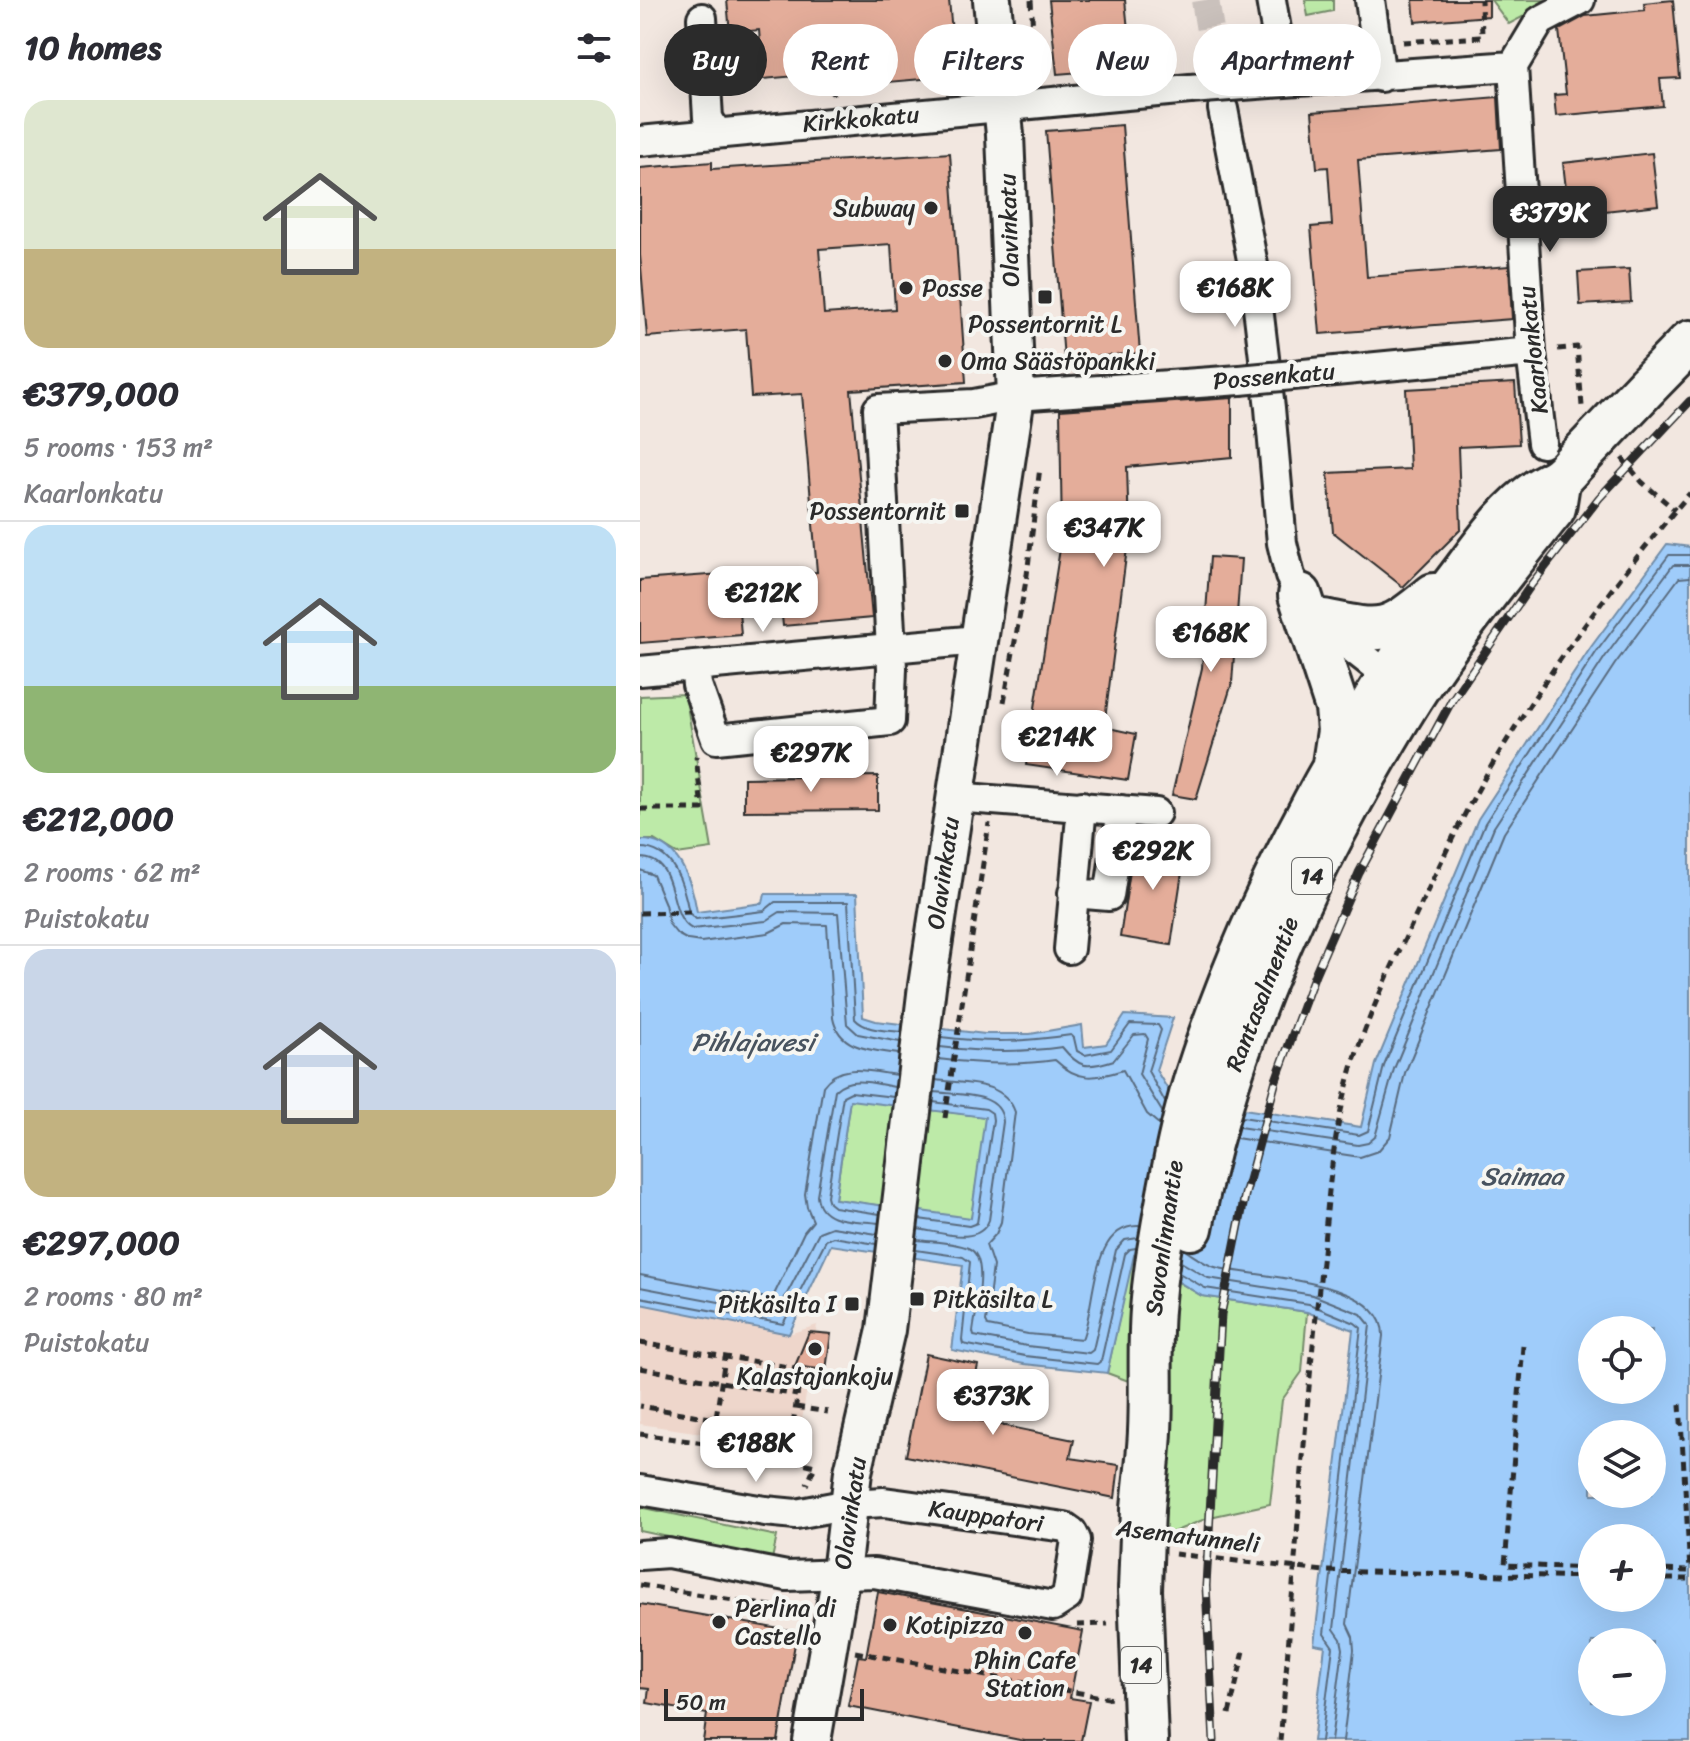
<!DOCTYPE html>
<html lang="en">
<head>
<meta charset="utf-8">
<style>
	body { margin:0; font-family:Sriracha,sans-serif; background:#f7f7f7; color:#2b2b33; height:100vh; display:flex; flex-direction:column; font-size:30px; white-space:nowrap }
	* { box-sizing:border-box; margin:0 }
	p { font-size:26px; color:#7c7c81 }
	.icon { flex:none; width:44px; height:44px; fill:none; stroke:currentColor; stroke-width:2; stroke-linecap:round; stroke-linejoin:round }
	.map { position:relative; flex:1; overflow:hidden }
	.panel { display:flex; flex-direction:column; background:#fff; width:640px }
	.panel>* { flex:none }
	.hud { position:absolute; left:24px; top:24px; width:760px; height:72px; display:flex; gap:16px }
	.fabs { position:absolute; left:938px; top:1316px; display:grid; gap:16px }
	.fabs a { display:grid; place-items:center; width:88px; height:88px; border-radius:50%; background:#fff; box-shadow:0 8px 32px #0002; font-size:40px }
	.scale { position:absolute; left:24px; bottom:20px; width:200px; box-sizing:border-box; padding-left:8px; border:4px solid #2b2b2b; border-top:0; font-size:22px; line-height:28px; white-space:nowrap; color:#2b2b2b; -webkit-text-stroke:6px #f6f6f2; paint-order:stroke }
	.price { position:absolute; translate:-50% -68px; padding:0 18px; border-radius:16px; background:#fff; color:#222; font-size:26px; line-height:52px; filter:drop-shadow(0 2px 4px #0008) }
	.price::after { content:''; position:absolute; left:50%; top:48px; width:24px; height:18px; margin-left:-12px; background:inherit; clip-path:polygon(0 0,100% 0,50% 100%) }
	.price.selected { background:#2b2b2b; color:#fff }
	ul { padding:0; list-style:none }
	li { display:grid; align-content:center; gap:16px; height:424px; padding:0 24px }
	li+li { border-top:2px solid #e1e1e2 }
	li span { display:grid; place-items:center; height:248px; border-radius:24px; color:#555 }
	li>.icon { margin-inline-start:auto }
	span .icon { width:144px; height:144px; fill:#fffc; stroke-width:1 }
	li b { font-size:34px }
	h2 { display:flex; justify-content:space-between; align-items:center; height:96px; padding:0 24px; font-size:34px }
	.pill { padding:0 28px; border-radius:36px; background:#fff; box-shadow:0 8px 32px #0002; font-size:28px; line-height:72px }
	.pill.selected { background:#2b2b2b; color:#fff }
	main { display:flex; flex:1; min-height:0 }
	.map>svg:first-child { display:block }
	.built { fill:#eed6cb }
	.green { fill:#bdeaa8; stroke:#748a6a; stroke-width:2 }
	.water { fill:#9fccfa; stroke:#718ca7; stroke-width:2; fill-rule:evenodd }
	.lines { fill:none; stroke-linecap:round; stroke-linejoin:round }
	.shore { stroke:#596b7e; stroke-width:2 }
	.building { fill:#e4ad9a; stroke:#2b2b2b; stroke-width:2; fill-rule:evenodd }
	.minor-tunnel { stroke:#cac1bc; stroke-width:28; stroke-dasharray:28 14; stroke-linecap:butt }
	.minor-casing { stroke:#2b2b2b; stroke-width:34 }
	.major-casing { stroke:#2b2b2b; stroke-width:42 }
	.highway-casing { stroke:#2b2b2b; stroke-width:48 }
	.path { stroke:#2b2b2b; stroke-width:5; stroke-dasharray:8 6; stroke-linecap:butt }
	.minor { stroke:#f6f6f2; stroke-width:28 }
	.major { stroke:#f6f6f2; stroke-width:36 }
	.highway { stroke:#f6f6f2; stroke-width:42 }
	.rail-casing { stroke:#2b2b2b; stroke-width:9 }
	.rail { stroke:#f6f6f2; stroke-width:6; stroke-dasharray:18; stroke-linecap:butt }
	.minor-bridge-casing { stroke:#2b2b2b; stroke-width:34; stroke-linecap:butt }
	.highway-bridge-casing { stroke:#2b2b2b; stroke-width:48; stroke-linecap:butt }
	.minor-bridge { stroke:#f6f6f2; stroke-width:28 }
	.highway-bridge { stroke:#f6f6f2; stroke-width:42 }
	.poi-dot { fill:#2b2b2b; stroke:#f6f6f2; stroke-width:3 }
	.labels { text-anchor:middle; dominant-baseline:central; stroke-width:8; stroke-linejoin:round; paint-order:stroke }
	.shield { fill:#f6f6f2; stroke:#686867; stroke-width:2 }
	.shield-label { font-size:22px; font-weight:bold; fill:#2b2b2b }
	.street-label { font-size:24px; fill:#2b2b2b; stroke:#f6f6f2 }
	.poi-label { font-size:24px; fill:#2b2b2b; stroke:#f6f6f2; text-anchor:start }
	.water-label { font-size:26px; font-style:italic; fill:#48535f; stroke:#f6f6f2 }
</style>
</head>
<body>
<main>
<section class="panel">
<h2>10 homes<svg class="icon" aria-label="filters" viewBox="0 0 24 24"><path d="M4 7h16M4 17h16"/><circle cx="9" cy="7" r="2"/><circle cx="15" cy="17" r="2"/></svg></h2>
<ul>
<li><span style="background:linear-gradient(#dfe7d0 60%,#c2b280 0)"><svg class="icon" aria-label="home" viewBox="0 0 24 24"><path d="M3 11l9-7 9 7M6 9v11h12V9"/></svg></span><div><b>€379,000</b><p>5 rooms · 153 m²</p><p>Kaarlonkatu</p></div></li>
<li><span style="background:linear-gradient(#bfe0f5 65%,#8fb573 0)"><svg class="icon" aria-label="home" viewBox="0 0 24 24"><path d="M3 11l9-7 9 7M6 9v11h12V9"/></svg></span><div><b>€212,000</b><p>2 rooms · 62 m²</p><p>Puistokatu</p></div></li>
<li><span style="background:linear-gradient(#c9d6e8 65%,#c2b280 0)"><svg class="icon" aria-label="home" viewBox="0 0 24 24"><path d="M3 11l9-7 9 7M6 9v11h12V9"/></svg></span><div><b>€297,000</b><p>2 rooms · 80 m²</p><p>Puistokatu</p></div></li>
</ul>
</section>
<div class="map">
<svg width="1050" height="1741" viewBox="0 0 1050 1741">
	<rect width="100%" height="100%" fill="#f2e7e0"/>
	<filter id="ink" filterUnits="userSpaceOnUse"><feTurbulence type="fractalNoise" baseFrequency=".0125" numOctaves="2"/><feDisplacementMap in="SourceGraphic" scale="16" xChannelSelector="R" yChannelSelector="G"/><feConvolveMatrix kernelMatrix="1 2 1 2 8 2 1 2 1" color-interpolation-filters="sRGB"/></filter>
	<g filter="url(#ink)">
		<!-- built -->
		<path class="built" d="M0 1304 149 1334 177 1325 159 1439 143 1445 0 1424Z"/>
		<!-- green -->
		<path class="green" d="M665 0H693V11L668 16Z
			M851 0H915L869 24Z
			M45 694 72 849 37 854 14 840H0V696Z
			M210 1099 346 1117 331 1219 195 1199Z
			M493 1255 562 1296 667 1312 662 1372 642 1400 630 1504 570 1517 509 1542 494 1383 467 1373Z
			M0 1507 137 1536 132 1559 0 1531Z"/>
		<!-- water -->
		<path class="water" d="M1027 544 1050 547V1741H673L685 1646 674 1644 713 1330 667 1312 562 1296 494 1255 467 1373 384 1364 312 1350 323 1265 191 1245 149 1334 0 1304V840C38 839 52 880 57 912L123 903 125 894H217L223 1017 236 1021 345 1034H390L442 1025 444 1047 466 1044 485 1015 533 1018 516 1070 533 1098 721 1127 736 1064 838 819 951 647ZM210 1100 345 1117 331 1218 195 1199ZM952 1330H1012V1390H952ZM952 1434H1012V1494H952ZM952 1538H1012V1598H952ZM952 1642H1012V1702H952Z"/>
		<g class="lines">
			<!-- shore -->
			<path class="shore" d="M0 848C34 848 44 885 49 913L56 919 124 911 135 902H208L215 1019C226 1031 246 1030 261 1032
				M0 858C41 858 25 915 52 929L126 921 140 912 198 913 207 1024 218 1034 260 1042
				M0 870 13 875 25 904 29 924 37 934 48 940 61 942 128 933 146 924 187 925 193 1018C199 1050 232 1050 259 1054
				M301 1037C349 1043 383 1042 431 1035L434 1038 437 1051 445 1055 471 1050 490 1024 518 1025 521 1030 508 1071 525 1102
				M300 1047C342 1052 380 1053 422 1047 439 1068 446 1069 474 1060L494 1035 505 1034 508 1039 499 1074 523 1113
				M298 1059C338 1064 375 1066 415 1060 438 1082 455 1079 483 1070L507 1114 520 1125
				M296 1080C324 1084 364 1080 375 1112L361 1222 356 1234 346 1245 353 1266 346 1322 348 1326 388 1334 442 1339C456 1306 450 1223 500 1226
				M602 1117 719 1135 728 1131 744 1066 845 823 957 651 1029 555H1050
				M599 1127 718 1145 728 1143 735 1137 754 1069 854 827 965 657 1033 565H1050
				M596 1138 720 1157 738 1151 750 1137 765 1073 864 833 975 664 1039 578 1050 577
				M240 1214 194 1207 189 1203 187 1196 203 1096 211 1092 254 1097
				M279 1219 329 1226 337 1223 353 1120 352 1113 346 1109 293 1102
				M239 1223C217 1220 179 1224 177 1195L195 1090C210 1075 236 1084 255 1087
				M278 1229C300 1232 339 1247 349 1220L363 1122C362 1091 317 1095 294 1092
				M277 1240C293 1242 313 1242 328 1248 351 1257 335 1312 333 1332L334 1336 387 1346 449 1353 453 1350 476 1250 485 1240 498 1238
				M543 1249C553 1255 564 1264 575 1267 615 1278 744 1278 743 1336L707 1624 713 1637 714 1650 703 1741
				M276 1250 323 1257 330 1262 322 1340 323 1344 385 1356 457 1364 461 1361 485 1254 490 1249 496 1248
				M541 1262 568 1278 673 1295 721 1314 730 1325 694 1629 701 1639 703 1649 691 1741
				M539 1273 565 1288 669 1304 715 1323 721 1328 684 1634 693 1647 681 1741
				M0 1275 132 1299 164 1232 173 1221 167 1207 165 1194 183 1086C201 1061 230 1072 256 1075
				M0 1287 137 1313 179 1232 192 1227 237 1234
				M0 1297 143 1324 186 1240 193 1237 236 1244"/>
		</g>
		<!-- building -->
		<path class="building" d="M87 0H309L316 76 237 83 236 69 123 79 119 30 90 33Z
			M409 0H485L489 40 525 37 529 65 417 74Z
			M773 0H849V16L775 22Z
			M1033 0 1040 78 1020 79 1023 106 916 116 914 95 926 94 919 30 945 16 1005 10 1004 3Z
			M858 97 861 149 718 160 727 277 869 266 872 319 680 334 671 227 692 225 688 167 677 168 672 112Z
			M482 125 500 353 424 359 406 131Z
			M310 153 326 382 211 390 232 618 143 626 138 575 177 572 162 394 111 397 106 329 7 337 0 255V168L72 162V169ZM251 244 255 309 184 314 179 249Z
			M1012 153 1018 205 929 215 923 163Z
			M989 269 991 302 940 305 938 272Z
			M875 383 879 444 818 447 821 529 763 587 693 532 688 473 770 469 766 389Z
			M592 398V457L487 467 489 533 464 727 496 734 488 780 386 765 422 536 420 410Z
			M570 557 601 559 592 683 556 799 532 795 562 668Z
			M96 573 101 635 0 643V580Z
			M238 776V810L104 811V778Z
			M495 838 546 846 531 945 480 937Z
			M169 1332 191 1334 186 1370 155 1366Z
			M286 1354 338 1365 327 1418 434 1440 430 1458 479 1465 475 1498 266 1456Z
			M238 1592 443 1631 430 1698 449 1701 441 1741H385L208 1706 218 1656 226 1657Z
			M0 1604 157 1632 138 1741H63L67 1714 7 1703 9 1689 0 1688Z"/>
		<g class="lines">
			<!-- minor-tunnel -->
			<path class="minor-tunnel" d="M565 0 583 109"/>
			<defs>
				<path id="minor" d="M631 0 645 82 873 66
					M730 0 741 77
					M62 18 68 118 76 132
					M583 109 613 265 630 408 642 543 650 576 660 595 702 640 762 687
					M0 141 550 89
					M664 374 891 352
					M902 443 891 352 873 66 900 21 940 0
					M55 667 57 685 76 739 250 721 252 668 238 409 334 404 376 396 600 380
					M0 671 338 640
					M314 797 516 813
					M433 893 469 896 482 810
					M429 949 442 806
					M0 1490 125 1511 156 1514 209 1504 244 1502 425 1527 432 1532 436 1540 427 1597 413 1606 234 1573 147 1576 28 1553 0 1555"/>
				<path id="major" d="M172 1741 201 1573 213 1472 246 1330 287 986 376 396 365 135 352 0"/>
				<path id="highway" d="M1007 386 1050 342
					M660 595 697 708 699 731 694 764
					M684 621C743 634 748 633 794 595
					M551 1228C579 1079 636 938 708 806 732 763 755 721 782 681 823 621 869 564 914 508L918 483
					M503 1509C505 1483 509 1457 510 1431 512 1391 509 1350 512 1310 514 1283 518 1254 523 1227 533 1170 544 1111 563 1056 620 887 715 712 825 570 846 542 869 509 898 490 914 480 918 482 931 466
					M500 1590 506 1741"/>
			</defs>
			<!-- minor casing -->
			<use href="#minor" class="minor-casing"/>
			<!-- major casing -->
			<use href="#major" class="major-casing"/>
			<!-- highway casing -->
			<use href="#highway" class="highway-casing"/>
			<!-- path -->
			<path class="path" d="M391 0 396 78
				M763 42 842 37 841 0
				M191 73 193 96
				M918 349 937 347 942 406
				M982 458 1002 482 1035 510
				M364 702 387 575 400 467
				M0 809H62L56 756
				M0 913 56 912
				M305 1118 349 823
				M0 1343 161 1369 152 1432 0 1406
				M883 1346 865 1565 952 1568
				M0 1368 157 1395
				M1040 1404 1050 1571
				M156 1407 188 1412
				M0 1434 106 1449 175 1466 167 1485
				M72 1444 85 1358
				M535 1554 684 1571 952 1577
				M1012 1570 1050 1571
				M1012 1579H1050
				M0 1585 155 1610
				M437 1625 468 1624
				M215 1652 473 1699
				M589 1714 604 1651
				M640 1741C655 1581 663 1421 682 1262 688 1206 691 1148 705 1094 719 1034 746 979 772 924 799 866 825 809 858 755 914 662 980 575 1050 493"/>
			<!-- minor -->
			<use href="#minor" class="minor"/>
			<!-- major -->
			<use href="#major" class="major"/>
			<!-- highway -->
			<use href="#highway" class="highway"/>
			<defs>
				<path id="rail" d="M574 1741 566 1586 581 1314 605 1195 636 1080 675 974 719 873 812 700 891 585 959 498 1050 401"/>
			</defs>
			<!-- rail casing -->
			<use href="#rail" class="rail-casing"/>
			<!-- rail -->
			<use href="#rail" class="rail"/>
			<defs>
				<path id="minor-bridge" d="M550 89 645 82
					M600 380 664 374"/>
				<path id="highway-bridge" d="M931 466 1007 386
					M500 1590 503 1509"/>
			</defs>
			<!-- minor-bridge casing -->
			<use href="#minor-bridge" class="minor-bridge-casing"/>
			<!-- highway-bridge casing -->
			<use href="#highway-bridge" class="highway-bridge-casing"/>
			<!-- minor-bridge -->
			<use href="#minor-bridge" class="minor-bridge"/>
			<!-- highway-bridge -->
			<use href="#highway-bridge" class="highway-bridge"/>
		</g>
	</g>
	<!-- markers -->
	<g class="poi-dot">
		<circle cx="291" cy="208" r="8"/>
		<circle cx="266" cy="288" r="8"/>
		<rect x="397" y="289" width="16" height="16" rx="4"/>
		<circle cx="305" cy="361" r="8"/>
		<rect x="314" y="503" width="16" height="16" rx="4"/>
		<rect x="269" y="1291" width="16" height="16" rx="4"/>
		<rect x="204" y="1296" width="16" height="16" rx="4"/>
		<circle cx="175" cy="1349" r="8"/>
		<circle cx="79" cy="1622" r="8"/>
		<circle cx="250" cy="1625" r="8"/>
		<circle cx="385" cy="1633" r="8"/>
	</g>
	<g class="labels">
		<!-- shield labels -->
		<g class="shield">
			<rect x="652" y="858" width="40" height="36" rx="6"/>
			<rect x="481" y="1647" width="40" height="36" rx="6"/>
		</g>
		<g class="shield-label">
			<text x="672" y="876">14</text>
			<text x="501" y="1665">14</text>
		</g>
		<!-- street labels -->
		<g class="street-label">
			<text transform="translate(221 119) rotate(-5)">Kirkkokatu</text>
			<text transform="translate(369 230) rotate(-92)">Olavinkatu</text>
			<text transform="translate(893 350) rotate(-96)">Kaarlonkatu</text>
			<text transform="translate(634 376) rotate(-5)">Possenkatu</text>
			<text transform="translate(303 873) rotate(-82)">Olavinkatu</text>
			<text transform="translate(622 994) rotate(-69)">Rantasalmentie</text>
			<text transform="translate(524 1238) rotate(-82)">Savonlinnantie</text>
			<text transform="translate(210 1513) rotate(-82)">Olavinkatu</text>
			<text transform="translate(346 1516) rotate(8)">Kauppatori</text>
			<text transform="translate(548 1536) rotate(7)">Asematunneli</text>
		</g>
		<!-- poi labels -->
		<g class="poi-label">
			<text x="275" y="208" text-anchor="end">Subway</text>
			<text x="282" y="288">Posse</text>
			<text x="405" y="324" text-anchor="middle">Possentornit L</text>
			<text x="321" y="361">Oma Säästöpankki</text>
			<text x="306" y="511" text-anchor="end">Possentornit</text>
			<text x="293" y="1299">Pitkäsilta L</text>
			<text x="196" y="1304" text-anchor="end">Pitkäsilta I</text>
			<text x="175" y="1376" text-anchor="middle">Kalastajankoju</text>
			<text x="95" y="1608">Perlina di<tspan x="95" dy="28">Castello</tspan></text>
			<text x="266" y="1625">Kotipizza</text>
			<text x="385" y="1660" text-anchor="middle">Phin Cafe<tspan x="385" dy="28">Station</tspan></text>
		</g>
		<!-- water labels -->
		<g class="water-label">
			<text x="113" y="1042">Pihlajavesi</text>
			<text x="882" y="1176">Saimaa</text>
		</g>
	</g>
</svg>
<div class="fabs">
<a><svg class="icon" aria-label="locate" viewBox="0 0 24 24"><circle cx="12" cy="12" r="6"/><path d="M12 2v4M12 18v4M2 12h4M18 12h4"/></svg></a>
<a><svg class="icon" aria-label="layers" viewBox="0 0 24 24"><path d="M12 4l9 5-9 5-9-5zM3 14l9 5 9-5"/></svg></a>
<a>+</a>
<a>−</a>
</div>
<div class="scale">50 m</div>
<b class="price selected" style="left:910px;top:254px">€379K</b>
<b class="price" style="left:595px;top:329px">€168K</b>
<b class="price" style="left:464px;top:569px">€347K</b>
<b class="price" style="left:123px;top:634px">€212K</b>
<b class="price" style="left:571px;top:674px">€168K</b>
<b class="price" style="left:417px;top:778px">€214K</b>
<b class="price" style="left:171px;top:794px">€297K</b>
<b class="price" style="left:513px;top:892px">€292K</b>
<b class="price" style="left:353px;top:1437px">€373K</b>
<b class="price" style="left:116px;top:1484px">€188K</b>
<div class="hud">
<a class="pill selected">Buy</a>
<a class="pill">Rent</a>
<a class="pill">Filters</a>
<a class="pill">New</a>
<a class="pill">Apartment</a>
</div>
</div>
</main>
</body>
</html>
